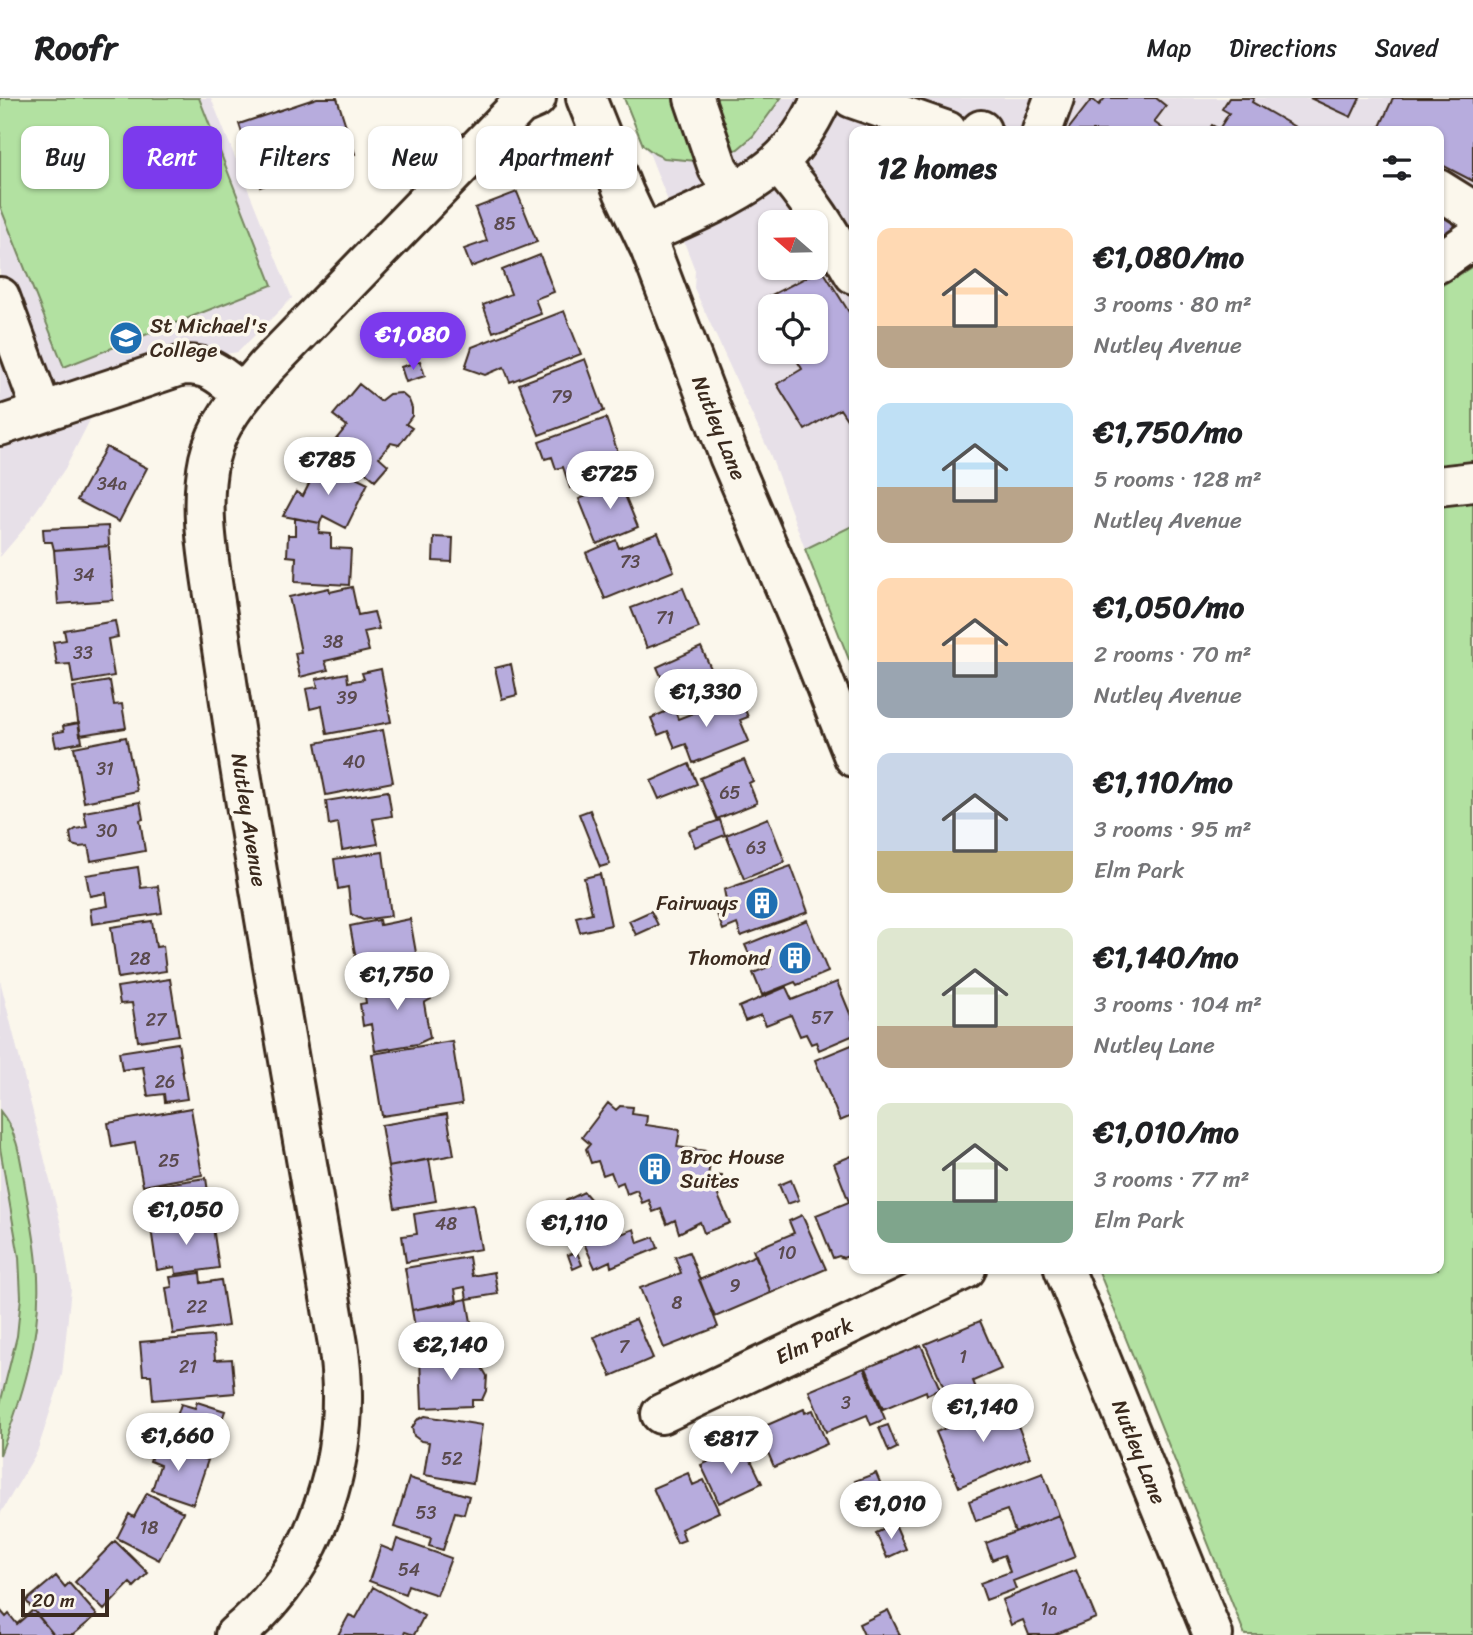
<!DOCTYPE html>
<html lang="en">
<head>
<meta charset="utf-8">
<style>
	body { margin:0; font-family:Sriracha,sans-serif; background:#f2f2f2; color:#202124; height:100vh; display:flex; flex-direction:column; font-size:26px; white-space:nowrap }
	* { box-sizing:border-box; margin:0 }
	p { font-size:23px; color:#757577 }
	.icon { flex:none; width:38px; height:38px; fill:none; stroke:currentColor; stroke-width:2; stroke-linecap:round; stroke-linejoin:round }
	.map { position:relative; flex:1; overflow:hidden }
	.details { position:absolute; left:849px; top:28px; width:595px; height:1148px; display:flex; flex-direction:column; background:#fff; border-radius:14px; box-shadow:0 2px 5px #0004 }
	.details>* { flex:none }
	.guide { position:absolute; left:21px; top:28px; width:665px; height:63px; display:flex; gap:14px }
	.needle { width:46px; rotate:290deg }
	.fabs { position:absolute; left:758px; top:112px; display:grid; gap:14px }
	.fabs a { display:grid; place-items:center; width:70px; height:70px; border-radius:14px; background:#fff; box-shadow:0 2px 5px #0004; font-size:35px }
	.scale { position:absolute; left:21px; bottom:18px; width:88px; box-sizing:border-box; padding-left:7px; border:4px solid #3b2a1e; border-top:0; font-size:19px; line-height:24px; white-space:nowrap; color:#3b2a1e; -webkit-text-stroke:5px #fbf7ec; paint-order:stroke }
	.price { position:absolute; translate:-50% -60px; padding:0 16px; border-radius:24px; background:#fff; color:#222; font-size:23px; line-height:46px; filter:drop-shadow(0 2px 4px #0008) }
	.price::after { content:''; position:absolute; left:50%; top:42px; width:21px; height:16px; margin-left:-10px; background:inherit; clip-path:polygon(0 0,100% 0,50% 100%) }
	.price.selected { background:#7c3aed; color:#fff }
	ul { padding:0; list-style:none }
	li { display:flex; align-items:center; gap:21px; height:175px; padding:0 28px }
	li span { display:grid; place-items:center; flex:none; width:196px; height:140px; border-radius:14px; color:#555 }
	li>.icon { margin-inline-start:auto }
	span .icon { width:84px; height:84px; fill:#fffc; stroke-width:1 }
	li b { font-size:30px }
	h2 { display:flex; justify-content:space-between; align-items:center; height:84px; padding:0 28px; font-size:30px }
	.tag { padding:0 24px; border-radius:14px; background:#fff; box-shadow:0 2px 5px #0004; font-size:24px; line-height:63px }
	.tag.selected { background:#7c3aed; color:#fff }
	header { display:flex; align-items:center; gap:42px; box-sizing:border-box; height:98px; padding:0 35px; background:#fff; border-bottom:2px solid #e0e0e0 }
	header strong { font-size:33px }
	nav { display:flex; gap:38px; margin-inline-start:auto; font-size:24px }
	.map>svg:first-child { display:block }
	.built { fill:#e7e0e8; fill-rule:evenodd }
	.green { fill:#b2e1a1; stroke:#768660; stroke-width:2 }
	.building { fill:#b7acdd; stroke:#3b2a1e; stroke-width:2 }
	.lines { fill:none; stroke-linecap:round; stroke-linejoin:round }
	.minor-casing { stroke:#3b2a1e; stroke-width:44 }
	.minor { stroke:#fbf7ec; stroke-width:38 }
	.labels { text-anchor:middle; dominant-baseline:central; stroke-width:7; stroke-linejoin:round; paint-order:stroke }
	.number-label { font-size:18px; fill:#5a4a4e }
	.poi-label { font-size:21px; fill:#3b2a1e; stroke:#fbf7ec; text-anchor:start }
	.street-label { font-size:21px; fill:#3b2a1e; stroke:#fbf7ec }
</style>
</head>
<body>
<header>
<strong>Roofr</strong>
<nav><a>Map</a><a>Directions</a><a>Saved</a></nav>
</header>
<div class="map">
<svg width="1473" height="1537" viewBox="0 0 1473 1537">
	<rect width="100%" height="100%" fill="#fbf7ec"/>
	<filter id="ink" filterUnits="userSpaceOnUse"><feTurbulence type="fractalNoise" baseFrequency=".0143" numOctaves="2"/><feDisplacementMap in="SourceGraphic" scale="14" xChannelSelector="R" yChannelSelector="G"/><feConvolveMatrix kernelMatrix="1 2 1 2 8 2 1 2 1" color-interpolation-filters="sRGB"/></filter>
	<g filter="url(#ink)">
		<!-- built -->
		<path class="built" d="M0 0H211L292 200 238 254 219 257 93 316 66 369 23 432 0 459Z
			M624 0H1473V168L1439 190 1438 33H854V427L805 451 770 356 694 190 695 172 650 57 643 47ZM770 124H816V170H770ZM770 208H816V254H770Z
			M0 882 61 1127 71 1190 62 1277 37 1354 0 1416Z"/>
		<!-- green -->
		<path class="green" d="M0 0H199L272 187 64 269 0 108Z
			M624 0H781L753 38 738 51 708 64 664 60 655 56 643 47Z
			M1473 168V1537H1245L1098 1171H1438V190Z
			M854 427V574L805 451Z
			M0 1013C19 1036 21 1066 26 1094 31 1122 37 1151 38 1179 41 1241 22 1300 0 1357V1306L17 1238 21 1199 19 1159 0 1050Z"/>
		<!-- building -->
		<path class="building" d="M317 0H337L355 56 260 89 239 26Z
			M1105 0H1156L1166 8 1154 24 1166 33H1067L1092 1 1099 7Z
			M1229 0H1254L1252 4 1302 33H1208L1212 27 1219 31 1229 15 1222 11Z
			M1310 0H1360L1351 19Z
			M1393 0H1473V83L1438 65V33H1378Z
			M517 94 537 144 471 169 464 151 487 143 475 110Z
			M1438 113 1457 124 1440 152 1438 151Z
			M540 157 554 194 535 201 541 216 493 234 483 207 511 196 502 172Z
			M822 171 854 222V332L840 311 805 332 777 286 802 271 792 254H816V208H770V216L762 202Z
			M564 213 581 256 510 284 504 269 485 277 465 270 472 249Z
			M585 261 604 313 539 337 519 286Z
			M420 263 425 278 406 284 401 269Z
			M359 286 380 303 389 296 401 295 409 302 412 310V318L406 326 412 330 399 347 391 345 379 359 388 367 375 382 332 346 347 328 333 317Z
			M606 320 624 372 570 390 563 369 556 371 552 359 545 361 539 344Z
			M106 349 147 370 119 424 77 402Z
			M321 362 368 385 346 430 323 418 320 425 283 418 296 394 303 398Z
			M634 378 638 388 624 395 638 429 597 446 579 401Z
			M295 420 320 425 319 435 331 436V450L351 451 349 487 295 484 296 459 287 458 288 437H295Z
			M108 428 109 448 54 452 52 444H44L43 431Z
			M658 435 674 473 605 501 586 455 616 442 619 450Z
			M434 439 453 440 452 464 433 463Z
			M109 448 113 502 58 506 54 452Z
			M352 489 358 517 374 514 379 531 364 534 369 553 325 563 328 572 300 579 295 555 301 554 289 499 329 490 330 494Z
			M683 490 699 530 647 550 631 510Z
			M115 523 118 539 108 541 114 578 73 585 70 566 57 567 53 544 66 542 64 532Z
			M701 549 715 579 708 583 710 590 672 604 657 569Z
			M511 566 517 597 502 601 495 570Z
			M381 571 391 624 327 636 322 608 310 611 306 591 318 589 316 581 347 575 348 584 364 581 362 575Z
			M110 583 114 607 122 606 126 630 80 637 73 589Z
			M739 597 748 619 740 622 749 643 693 665 686 646 675 650 668 633 658 637 651 620 674 610 678 621Z
			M79 625 82 644 56 649 53 635 64 633 63 628Z
			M383 632 393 684 326 697 316 645Z
			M126 639 137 693 84 704 74 649Z
			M744 662 753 683 749 685 757 705 717 721 700 680Z
			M689 666 697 686 659 701 651 683Z
			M388 693 392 718 373 721 378 746 342 752 338 725 329 727 326 703Z
			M140 704 143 721 140 722 145 753 91 763 88 748 79 749 72 747 70 735 76 731 87 729 84 714Z
			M590 712 610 766 600 769 579 716Z
			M768 720 785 764 744 781 726 737Z
			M720 722 725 737 695 749 689 733Z
			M383 754 391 818 363 822 351 816 348 789 338 791 334 761Z
			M791 768 808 814 741 838 737 826 723 832 714 808 726 802 724 792Z
			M138 769 141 790 158 788 162 815 92 826 90 811 108 808 106 795 90 798 86 777Z
			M600 776 611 827 580 834 576 819 592 815 584 780Z
			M651 813 658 827 636 837 629 823Z
			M410 821 418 866 359 877 350 828 379 822 380 827Z
			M807 822 828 874 797 887 795 884 762 897 753 875 771 868 766 857 752 863 745 847Z
			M152 823 156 849 163 848 166 873 118 880 111 829Z
			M427 876 431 901 424 905 430 940 417 946 375 953 371 926 363 928 360 906 366 905 363 886Z
			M170 881 179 937 138 943 132 905 120 906 117 889Z
			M837 884 854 925V937L819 952 816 944 811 946 806 936 800 938 791 917 766 927 761 917 745 923 739 909 786 889 792 902Z
			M452 943 462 1006 382 1018 372 956Z
			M178 945 187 1001 165 1004 164 996 148 998 143 969 122 972 119 954Z
			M854 946V1017L840 1023 815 962Z
			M608 1005 616 1012 620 1008 633 1009 632 1016 647 1018 646 1027 680 1032 677 1049 707 1053 705 1066 710 1067 708 1077 722 1078 721 1086 716 1093 730 1125 704 1135 700 1124 679 1135 675 1122 667 1126 661 1111 653 1114 649 1102 642 1105 637 1092 627 1096 623 1084 616 1087 611 1074 603 1077 598 1063 591 1065 586 1051 590 1046 582 1039Z
			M191 1010 202 1077 143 1088 135 1045 112 1049 108 1025Z
			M447 1016 454 1057 388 1069 381 1027Z
			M854 1057V1156L843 1160 839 1158 833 1160 816 1117 849 1104 834 1065Z
			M429 1061 436 1103 395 1110 388 1069Z
			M206 1080 212 1122 151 1130 149 1114 163 1112 159 1087Z
			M791 1082 799 1102 787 1106 779 1087Z
			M584 1094 598 1110 591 1115 597 1128 605 1124 611 1140 634 1131 638 1145 654 1139 658 1150 611 1169 610 1163 595 1170 565 1103Z
			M473 1106 481 1151 406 1164 402 1138 417 1136 414 1116Z
			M802 1117 826 1171 771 1195 753 1152 794 1135 789 1123Z
			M212 1122 219 1170 176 1176 175 1169 157 1172 151 1130Z
			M577 1154 582 1167 573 1171 568 1157Z
			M689 1154 718 1229 664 1250 640 1190 681 1175 675 1159Z
			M756 1157 771 1195 715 1219 699 1182Z
			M469 1159 472 1178 494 1174 498 1196 467 1201 465 1189 455 1191 457 1204 412 1212 405 1170Z
			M200 1175 201 1185 221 1182 228 1228 173 1236 166 1190 172 1189 170 1179Z
			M467 1201 474 1241 461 1244 463 1250 420 1257 412 1212Z
			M636 1221 653 1260 611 1278 594 1239Z
			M980 1223 1001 1271 973 1283 980 1300 953 1311 925 1246Z
			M213 1238 215 1262 232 1261 235 1295 153 1302 151 1277H143L140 1244Z
			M921 1247 940 1291 927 1297 926 1293 883 1311 866 1270Z
			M468 1257V1268H481L487 1278 486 1293 482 1302H472V1308L422 1310 420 1260Z
			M864 1270 885 1321 871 1327 867 1317 826 1334 809 1293Z
			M1002 1291 1006 1302 996 1306 992 1295Z
			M197 1304 225 1313 208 1362 167 1348 181 1306 195 1310Z
			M1009 1304 1030 1359 959 1389 936 1334Z
			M804 1311 805 1315 813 1312 827 1346 774 1369 758 1331Z
			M425 1318 482 1327 473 1385 424 1377 429 1344 421 1343 414 1338 412 1330 417 1322Z
			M888 1327 897 1350 889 1354 879 1330Z
			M156 1345 208 1362 193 1406 152 1392 160 1367 150 1363Z
			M734 1352 738 1363 749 1358 762 1385 719 1405 701 1367Z
			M688 1375 693 1387 704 1382 719 1414 681 1431 685 1442 677 1445 653 1390Z
			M876 1375 890 1408 869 1416 855 1383Z
			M1043 1375 1059 1417 1015 1434 1007 1412 976 1423 969 1403Z
			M409 1380 469 1398 464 1416 455 1414 443 1452 429 1448 431 1440 394 1429Z
			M147 1395 183 1414 159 1462 117 1440 129 1416 134 1419Z
			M1059 1417 1075 1459 1013 1483 1016 1491 986 1502 980 1485 1010 1474 1004 1457 992 1462 986 1445Z
			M895 1426 906 1451 887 1460 876 1435Z
			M397 1441 451 1460 437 1497 408 1487 405 1496 369 1483 381 1448 393 1453Z
			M115 1443 148 1475 134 1489 130 1485 104 1512 75 1484Z
			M1076 1472 1096 1520 1054 1537H1029L1023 1522 1011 1527 1002 1502Z
			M56 1478 65 1489 69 1485 97 1517 73 1537H54L26 1503Z
			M373 1489 424 1518 414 1537 405 1534 403 1537H338L349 1517 356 1520Z
			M0 1512 6 1519 9 1516 17 1526 33 1512 54 1537H0Z
			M888 1512 900 1537H864L859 1526Z"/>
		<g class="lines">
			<defs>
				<path id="minor" d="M586 0 624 95 650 150 729 358 803 531 854 659
					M694 0 718 70 734 94
					M852 0 947 33
					M980 33 981 32
					M1042 33 1054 0
					M777 65C808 98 831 137 854 176
					M1438 91 1473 113
					M644 137C687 119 741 96 776 66 797 48 811 24 822 0
					M1438 165 1473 141
					M0 199 42 313
					M0 328 183 267C211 266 222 279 243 296
					M1438 388 1473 384
					M1064 1171 1213 1537
					M661 1316 966 1171
					M235 1537C321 1467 354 1353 338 1246 303 1039 265 832 233 624 227 584 221 544 215 504 208 457 199 408 209 361 217 325 243 296 267 268L520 7 536 0"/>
			</defs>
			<!-- minor casing -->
			<use href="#minor" class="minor-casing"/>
			<!-- minor -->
			<use href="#minor" class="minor"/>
		</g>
	</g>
	<!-- icons -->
	<defs>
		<symbol id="school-disc" viewBox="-11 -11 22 22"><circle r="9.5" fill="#1f6fb2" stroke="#fbf7ec"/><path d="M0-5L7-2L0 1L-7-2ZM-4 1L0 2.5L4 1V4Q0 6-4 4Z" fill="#fff"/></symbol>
		<symbol id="building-disc" viewBox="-11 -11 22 22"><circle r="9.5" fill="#1f6fb2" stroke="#fbf7ec"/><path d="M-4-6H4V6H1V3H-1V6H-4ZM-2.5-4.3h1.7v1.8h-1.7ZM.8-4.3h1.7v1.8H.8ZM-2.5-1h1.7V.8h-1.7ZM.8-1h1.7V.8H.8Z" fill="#fff"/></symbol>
	</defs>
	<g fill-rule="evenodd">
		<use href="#school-disc" x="107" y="221" width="38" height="38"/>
		<use href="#building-disc" x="743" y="786" width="38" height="38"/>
		<use href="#building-disc" x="776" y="841" width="38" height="38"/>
		<use href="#building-disc" x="636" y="1052" width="38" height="38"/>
	</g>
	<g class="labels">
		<!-- number labels -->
		<g class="number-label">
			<text x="505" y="126">85</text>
			<text x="562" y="299">79</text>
			<text x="112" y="386">34a</text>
			<text x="630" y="464">73</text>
			<text x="84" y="477">34</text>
			<text x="665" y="520">71</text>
			<text x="333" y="544">38</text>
			<text x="83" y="555">33</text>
			<text x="347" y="600">39</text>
			<text x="354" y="664">40</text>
			<text x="105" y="671">31</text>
			<text x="730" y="695">65</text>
			<text x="107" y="733">30</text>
			<text x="756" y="750">63</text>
			<text x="140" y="861">28</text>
			<text x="822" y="920">57</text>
			<text x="156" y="922">27</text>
			<text x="165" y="984">26</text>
			<text x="169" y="1063">25</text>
			<text x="446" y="1126">48</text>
			<text x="787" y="1155">10</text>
			<text x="735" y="1188">9</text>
			<text x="677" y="1205">8</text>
			<text x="197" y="1209">22</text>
			<text x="624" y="1249">7</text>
			<text x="963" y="1259">1</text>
			<text x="188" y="1269">21</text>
			<text x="846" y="1305">3</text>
			<text x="452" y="1361">52</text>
			<text x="426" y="1415">53</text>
			<text x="149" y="1430">18</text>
			<text x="409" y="1472">54</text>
			<text x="1049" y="1511">1a</text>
		</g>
		<!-- poi labels -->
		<g class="poi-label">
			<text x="150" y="228">St Michael's<tspan x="150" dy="24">College</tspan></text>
			<text x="738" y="805" text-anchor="end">Fairways</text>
			<text x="770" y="860" text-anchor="end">Thomond</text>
			<text x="680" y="1059">Broc House<tspan x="680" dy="24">Suites</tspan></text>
		</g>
		<!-- street labels -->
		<g class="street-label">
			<text transform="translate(719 330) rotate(68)">Nutley Lane</text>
			<text transform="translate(249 722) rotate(81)">Nutley Avenue</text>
			<text transform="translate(814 1243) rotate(-25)">Elm Park</text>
			<text transform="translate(1139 1354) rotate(68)">Nutley Lane</text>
		</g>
	</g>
</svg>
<div class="fabs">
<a><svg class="needle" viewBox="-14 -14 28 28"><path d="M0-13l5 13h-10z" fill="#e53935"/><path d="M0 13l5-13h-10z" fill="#757577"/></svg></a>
<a><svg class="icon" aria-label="locate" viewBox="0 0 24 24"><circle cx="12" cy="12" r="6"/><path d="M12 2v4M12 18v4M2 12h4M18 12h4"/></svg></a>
</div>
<div class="scale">20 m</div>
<b class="price selected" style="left:413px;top:274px">€1,080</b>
<b class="price" style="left:328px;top:399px">€785</b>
<b class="price" style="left:610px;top:413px">€725</b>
<b class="price" style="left:706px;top:631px">€1,330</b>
<b class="price" style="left:397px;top:914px">€1,750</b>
<b class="price" style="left:186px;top:1149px">€1,050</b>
<b class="price" style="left:575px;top:1162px">€1,110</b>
<b class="price" style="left:451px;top:1284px">€2,140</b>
<b class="price" style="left:983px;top:1346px">€1,140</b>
<b class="price" style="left:178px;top:1375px">€1,660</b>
<b class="price" style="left:731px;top:1378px">€817</b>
<b class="price" style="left:891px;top:1443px">€1,010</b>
<div class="guide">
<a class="tag">Buy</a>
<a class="tag selected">Rent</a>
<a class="tag">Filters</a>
<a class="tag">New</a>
<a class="tag">Apartment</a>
</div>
<section class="details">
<h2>12 homes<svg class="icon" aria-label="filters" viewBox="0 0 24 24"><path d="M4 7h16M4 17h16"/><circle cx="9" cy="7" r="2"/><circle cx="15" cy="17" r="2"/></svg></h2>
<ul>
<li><span style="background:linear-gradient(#ffd9b3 70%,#b9a48a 0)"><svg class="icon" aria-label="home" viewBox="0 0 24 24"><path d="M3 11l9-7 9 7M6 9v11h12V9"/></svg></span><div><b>€1,080/mo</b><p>3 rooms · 80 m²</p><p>Nutley Avenue</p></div></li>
<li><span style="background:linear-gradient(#bfe0f5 60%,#b9a48a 0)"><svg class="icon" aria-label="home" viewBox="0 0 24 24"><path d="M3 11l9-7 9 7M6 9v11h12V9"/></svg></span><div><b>€1,750/mo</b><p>5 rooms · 128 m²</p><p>Nutley Avenue</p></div></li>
<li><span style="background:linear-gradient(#ffd9b3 60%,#9aa5b1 0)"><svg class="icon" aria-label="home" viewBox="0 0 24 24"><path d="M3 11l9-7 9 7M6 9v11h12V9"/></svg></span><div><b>€1,050/mo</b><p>2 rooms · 70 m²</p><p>Nutley Avenue</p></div></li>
<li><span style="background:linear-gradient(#c9d6e8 70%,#c2b280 0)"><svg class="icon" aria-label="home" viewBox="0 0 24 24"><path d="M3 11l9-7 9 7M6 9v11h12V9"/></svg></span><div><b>€1,110/mo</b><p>3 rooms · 95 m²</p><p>Elm Park</p></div></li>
<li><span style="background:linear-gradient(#dfe7d0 70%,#b9a48a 0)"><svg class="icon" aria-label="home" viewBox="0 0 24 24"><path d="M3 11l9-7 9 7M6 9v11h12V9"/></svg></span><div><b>€1,140/mo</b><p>3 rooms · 104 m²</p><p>Nutley Lane</p></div></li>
<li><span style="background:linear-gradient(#dfe7d0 70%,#7fa58c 0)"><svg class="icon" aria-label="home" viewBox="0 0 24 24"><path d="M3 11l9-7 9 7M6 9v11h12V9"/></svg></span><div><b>€1,010/mo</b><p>3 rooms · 77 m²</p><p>Elm Park</p></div></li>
</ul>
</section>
</div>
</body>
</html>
